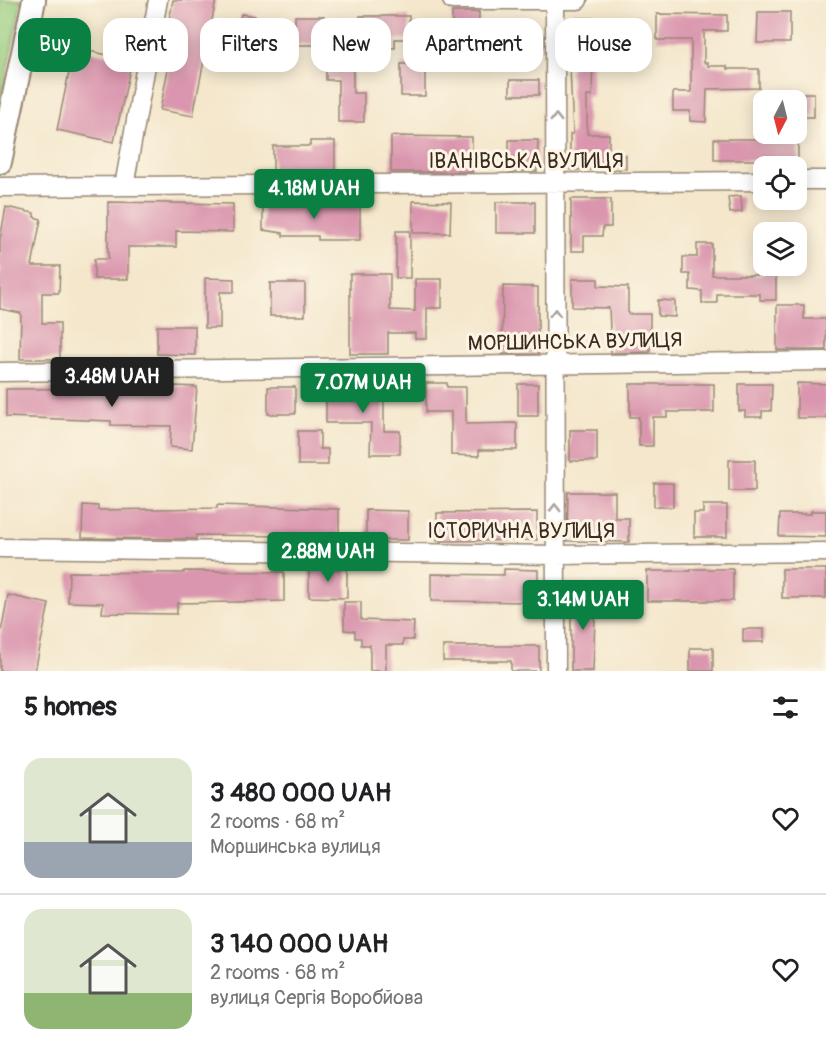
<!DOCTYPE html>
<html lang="en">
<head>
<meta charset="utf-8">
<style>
	body { margin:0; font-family:Pangolin,sans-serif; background:#f2f2f2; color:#202124; height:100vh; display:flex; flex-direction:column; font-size:22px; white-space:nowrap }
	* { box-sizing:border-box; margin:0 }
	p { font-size:20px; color:#757577 }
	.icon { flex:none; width:33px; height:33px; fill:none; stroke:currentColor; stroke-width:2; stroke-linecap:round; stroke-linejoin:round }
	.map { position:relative; height:671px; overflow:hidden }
	.details { display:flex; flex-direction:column; background:#fff; flex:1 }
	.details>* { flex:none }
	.banner { position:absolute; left:18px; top:18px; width:790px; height:54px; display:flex; gap:12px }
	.needle { width:39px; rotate:187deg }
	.buttons { position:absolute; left:753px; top:90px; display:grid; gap:12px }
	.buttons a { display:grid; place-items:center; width:54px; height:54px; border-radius:12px; background:#fff; box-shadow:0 3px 15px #0003; font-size:30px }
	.price { position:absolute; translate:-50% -51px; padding:0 14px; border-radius:6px; background:#0b8043; color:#fff; font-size:20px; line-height:39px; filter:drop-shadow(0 2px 3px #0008) }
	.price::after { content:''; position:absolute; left:50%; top:36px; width:18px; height:14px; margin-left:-9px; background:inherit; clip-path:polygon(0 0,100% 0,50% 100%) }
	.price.on { background:#222; color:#fff }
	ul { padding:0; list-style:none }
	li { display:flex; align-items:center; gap:18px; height:150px; padding:0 24px }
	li+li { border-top:2px solid #e0e0e0 }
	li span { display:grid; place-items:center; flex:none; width:168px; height:120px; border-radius:18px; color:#555 }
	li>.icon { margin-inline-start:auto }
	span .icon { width:72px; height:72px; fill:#fffc; stroke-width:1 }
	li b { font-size:26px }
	h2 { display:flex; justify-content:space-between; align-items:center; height:72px; padding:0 24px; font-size:26px }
	.tag { padding:0 21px; border-radius:18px; background:#fff; box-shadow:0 3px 15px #0003; font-size:21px; line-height:54px }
	.tag.on { background:#0b8043; color:#fff }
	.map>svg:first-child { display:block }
	.green { fill:#99cd7f; stroke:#6a7c4e; stroke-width:1.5 }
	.building { fill:#da96ae }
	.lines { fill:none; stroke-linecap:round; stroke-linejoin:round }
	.minor-casing { stroke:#988875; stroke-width:21 }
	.major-casing { stroke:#988875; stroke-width:26 }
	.minor { stroke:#fff; stroke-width:18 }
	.major { stroke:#fff; stroke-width:22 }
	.oneway { stroke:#a79f9a }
	.labels { text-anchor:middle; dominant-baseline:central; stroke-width:6; stroke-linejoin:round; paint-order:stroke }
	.street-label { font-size:21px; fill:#3b2a1e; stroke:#fcf5e5 }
</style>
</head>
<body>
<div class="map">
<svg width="826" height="671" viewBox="0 0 826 671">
	<rect width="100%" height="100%" fill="#fcf5e5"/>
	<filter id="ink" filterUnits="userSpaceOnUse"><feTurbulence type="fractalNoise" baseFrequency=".0167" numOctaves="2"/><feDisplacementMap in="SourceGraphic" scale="12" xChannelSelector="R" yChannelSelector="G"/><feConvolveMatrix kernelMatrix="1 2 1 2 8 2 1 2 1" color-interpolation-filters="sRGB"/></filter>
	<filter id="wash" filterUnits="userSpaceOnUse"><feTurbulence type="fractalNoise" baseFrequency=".008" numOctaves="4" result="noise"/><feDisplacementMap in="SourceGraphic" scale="24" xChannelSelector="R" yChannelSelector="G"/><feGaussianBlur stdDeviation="1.35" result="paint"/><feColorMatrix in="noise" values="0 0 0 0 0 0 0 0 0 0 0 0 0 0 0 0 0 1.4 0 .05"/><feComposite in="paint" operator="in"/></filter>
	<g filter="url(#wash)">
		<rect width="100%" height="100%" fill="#f4e7cc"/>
		<!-- green -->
		<path class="green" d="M0 0H22L0 104Z"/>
		<g id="blocks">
			<!-- building -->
			<path class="building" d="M173 0H216L193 116 160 110 169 64 161 62Z
				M452 12H479L478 51 452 52Z
				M758 12H790V43H757Z
				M241 14 255 16 250 41 236 38Z
				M657 14 727 15V31H704V63H708V66H727V69H759V88L707 89 706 122 690 121V111H673V92H691V40H657Z
				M295 16H324V45H295Z
				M360 16H409V39H395V48L360 47Z
				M575 18H604V53H593L592 96H587V134H609V155H626V169L570 170V134H573L570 67H574Z
				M74 48 132 60 114 142 57 130Z
				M326 52H353V93H364V122H338V80H326Z
				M401 64H425V96H401Z
				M510 80H539V95H510Z
				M796 93H814V117H796Z
				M763 135H798V166H762L763 160H714V139H763Z
				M391 136 472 137V172H391Z
				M509 140H538L537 171H509Z
				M310 141H335V173H273V146H310Z
				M741 196 742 212 730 213 728 197Z
				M571 199H611V227H603L602 236H584V251H571Z
				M413 201 451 202 450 233H413Z
				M108 202 233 204V232L176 231V247H128V279H94V259H108Z
				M496 202H535V233H496Z
				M263 203H360V240H318V236H283V233L263 230Z
				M6 207 34 213V217L41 219 32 266H60L59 293H42V323H60V359H20L21 313 0 309V239Z
				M396 231H410V278H396Z
				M697 244H712V275H762L761 266H776V300H760V294H717V303H702V291L690 290V274H683V257H697Z
				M350 274H390V310L415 311V279H442V308H427V339H415V333H388V354H350Z
				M205 278 234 279V292H220V328H205Z
				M572 279H598V286L628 287V314H650V352L611 353 609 308 572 307Z
				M270 283H305V316H270Z
				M503 286 538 287V354H502Z
				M658 300 675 301V317L658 316Z
				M777 305H804V319H826V350H777Z
				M157 326H195V355L157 354Z
				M426 383H447V387H466V424L517 423V450H479V456L451 455V412H426Z
				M797 383 826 384V418H797Z
				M518 384H538V416H518Z
				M630 384H714V412H667V417H653V446H639V417H630Z
				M739 384H772L771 411H762V417H745V411H739Z
				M175 386 197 387 192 449 170 447 171 426 111 425V421L6 417V389L175 388Z
				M326 386H384V431H400V454H370L371 423H326Z
				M268 387H295V414H268Z
				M570 430H597V461H570Z
				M298 431H320V449H328V465H298Z
				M729 460H755V491H729Z
				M654 483H673V507H654Z
				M568 492H615V518H629V542L567 541Z
				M83 505 98 506V510L217 508V505L339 509V540H289V536L196 535V539L82 538Z
				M703 505H727V537H694V513H703Z
				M366 510 408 511V540H366Z
				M811 511H826V537L779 536 780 514H811Z
				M537 512V540L437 541V513Z
				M309 569H347V598L309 597Z
				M504 569 538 570V602L431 601V574L504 575Z
				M691 569H733V601H647V571H691Z
				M782 569H826V598H782Z
				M184 571 284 572V601L177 603V614L102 613 103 603 68 602 69 572 184 573Z
				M571 592H596L593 671H571Z
				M8 595 49 604 35 671H0V637Z
				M344 602H361V620L414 622 413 640H403V645H386V671H370V645H361V638H355V631L344 630Z
				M743 629H764V642H743Z
				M443 646H539V671H511V661H443Z
				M690 648H713V671H690Z"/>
		</g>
	</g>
	<g filter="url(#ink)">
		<use href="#blocks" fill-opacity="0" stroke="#988875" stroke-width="1.5"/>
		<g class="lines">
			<defs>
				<path id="minor" d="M452 0H578
					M555 0 556 671
					M796 180H826
					M124 186 158 0
					M0 187 764 181
					M0 372 826 361
					M0 548 555 555 826 552"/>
				<path id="major" d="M0 162 34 0"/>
			</defs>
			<!-- minor casing -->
			<use href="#minor" class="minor-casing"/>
			<!-- major casing -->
			<use href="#major" class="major-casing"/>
			<!-- minor -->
			<use href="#minor" class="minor"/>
			<!-- major -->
			<use href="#major" class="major"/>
		</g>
		<!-- one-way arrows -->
		<defs><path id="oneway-chevron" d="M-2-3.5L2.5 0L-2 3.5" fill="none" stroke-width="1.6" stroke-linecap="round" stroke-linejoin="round" transform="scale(1.5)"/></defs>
		<g class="oneway">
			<use href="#oneway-chevron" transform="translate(556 118) rotate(-90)"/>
			<use href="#oneway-chevron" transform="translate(555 313) rotate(-90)"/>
			<use href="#oneway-chevron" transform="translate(555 508) rotate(-90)"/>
		</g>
	</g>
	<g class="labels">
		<!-- street labels -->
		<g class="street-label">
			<text x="526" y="161">ІВАНІВСЬКА ВУЛИЦЯ</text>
			<text transform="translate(575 342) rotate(-1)">МОРШИНСЬКА ВУЛИЦЯ</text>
			<text x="521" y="531">ІСТОРИЧНА ВУЛИЦЯ</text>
		</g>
	</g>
</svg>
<div class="buttons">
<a><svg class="needle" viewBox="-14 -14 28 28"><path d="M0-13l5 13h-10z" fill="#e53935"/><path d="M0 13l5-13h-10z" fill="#757577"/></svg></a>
<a><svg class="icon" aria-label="locate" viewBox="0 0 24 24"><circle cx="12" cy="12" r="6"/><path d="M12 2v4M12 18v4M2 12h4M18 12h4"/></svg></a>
<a><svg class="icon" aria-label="layers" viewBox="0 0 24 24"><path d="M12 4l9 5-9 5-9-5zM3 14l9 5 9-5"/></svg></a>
</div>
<b class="price" style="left:314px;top:220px">4.18M UAH</b>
<b class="price on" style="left:112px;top:408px">3.48M UAH</b>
<b class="price" style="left:363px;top:414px">7.07M UAH</b>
<b class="price" style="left:328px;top:583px">2.88M UAH</b>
<b class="price" style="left:583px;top:631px">3.14M UAH</b>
<div class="banner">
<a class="tag on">Buy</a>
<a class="tag">Rent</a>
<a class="tag">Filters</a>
<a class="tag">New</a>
<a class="tag">Apartment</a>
<a class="tag">House</a>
</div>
</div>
<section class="details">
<h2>5 homes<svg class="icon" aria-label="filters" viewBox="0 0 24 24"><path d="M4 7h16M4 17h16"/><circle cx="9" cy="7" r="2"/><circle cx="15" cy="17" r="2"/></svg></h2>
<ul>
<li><span style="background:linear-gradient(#dfe7d0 70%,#9aa5b1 0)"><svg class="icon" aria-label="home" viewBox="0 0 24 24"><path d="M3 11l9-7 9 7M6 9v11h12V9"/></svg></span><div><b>3 480 000 UAH</b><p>2 rooms · 68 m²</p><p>Моршинська вулиця</p></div><svg class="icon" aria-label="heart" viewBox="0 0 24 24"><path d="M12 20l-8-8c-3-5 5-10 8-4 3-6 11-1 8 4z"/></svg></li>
<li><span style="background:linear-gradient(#dfe7d0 70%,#8fb573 0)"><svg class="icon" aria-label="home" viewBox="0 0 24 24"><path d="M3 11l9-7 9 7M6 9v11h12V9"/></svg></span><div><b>3 140 000 UAH</b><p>2 rooms · 68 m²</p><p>вулиця Сергія Воробйова</p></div><svg class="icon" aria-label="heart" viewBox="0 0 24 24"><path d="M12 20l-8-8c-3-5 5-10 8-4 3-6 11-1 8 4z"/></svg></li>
</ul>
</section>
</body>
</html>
